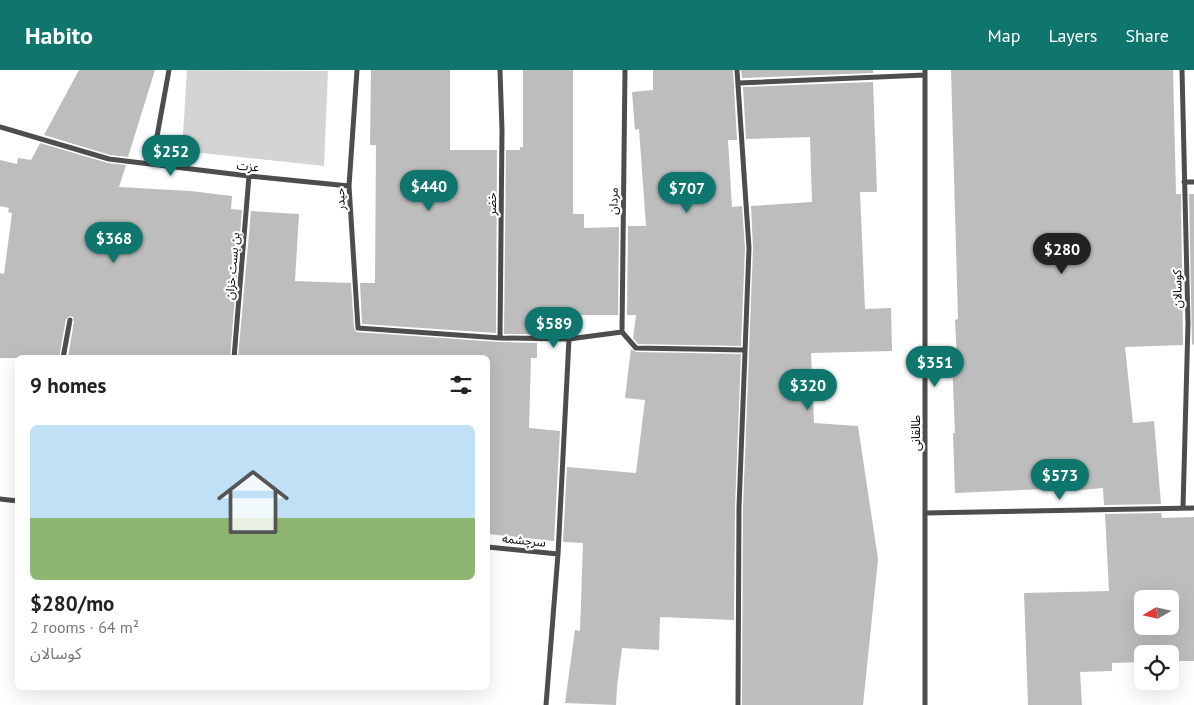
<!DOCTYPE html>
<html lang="en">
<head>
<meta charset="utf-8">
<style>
	body { margin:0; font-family:"PT Sans","Noto Sans Arabic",sans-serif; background:#f6f6f6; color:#222; height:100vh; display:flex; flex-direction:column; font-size:19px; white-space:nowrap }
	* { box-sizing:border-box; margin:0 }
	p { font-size:16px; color:#767676 }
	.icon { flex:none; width:28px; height:28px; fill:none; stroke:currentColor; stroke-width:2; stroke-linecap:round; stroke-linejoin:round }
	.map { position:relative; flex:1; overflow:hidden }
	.drawer { position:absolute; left:15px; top:285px; width:475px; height:335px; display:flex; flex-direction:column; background:#fff; border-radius:8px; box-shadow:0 5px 20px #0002 }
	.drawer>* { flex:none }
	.needle { width:32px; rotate:261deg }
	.controls { position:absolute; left:1134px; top:520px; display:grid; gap:10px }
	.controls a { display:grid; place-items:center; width:45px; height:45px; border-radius:8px; background:#fff; box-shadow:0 5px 20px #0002; font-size:25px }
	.price { position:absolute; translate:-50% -42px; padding:0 11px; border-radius:18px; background:#0f766e; color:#fff; font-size:16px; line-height:32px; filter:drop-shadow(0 1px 2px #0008) }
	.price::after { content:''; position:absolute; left:50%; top:30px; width:15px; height:11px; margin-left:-8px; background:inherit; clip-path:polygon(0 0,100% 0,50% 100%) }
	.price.selected { background:#222; color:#fff }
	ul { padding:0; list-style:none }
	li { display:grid; align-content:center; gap:10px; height:265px; padding:0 15px }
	li span { display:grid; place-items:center; height:155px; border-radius:8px; color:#555 }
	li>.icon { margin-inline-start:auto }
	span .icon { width:90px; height:90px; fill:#fffc; stroke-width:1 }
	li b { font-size:21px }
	h2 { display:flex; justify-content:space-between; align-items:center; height:60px; padding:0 15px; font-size:21px }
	header { display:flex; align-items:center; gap:30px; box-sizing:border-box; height:70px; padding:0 25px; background:#0f766e; color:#fff }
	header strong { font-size:24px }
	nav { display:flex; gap:28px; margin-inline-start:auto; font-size:18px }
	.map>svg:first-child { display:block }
	.green { fill:#d4d4d4 }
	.building { fill:#bdbdbd; fill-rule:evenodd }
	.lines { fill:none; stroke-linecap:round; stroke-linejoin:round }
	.minor { stroke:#4d4d4d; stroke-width:5 }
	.labels { text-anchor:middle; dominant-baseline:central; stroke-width:4.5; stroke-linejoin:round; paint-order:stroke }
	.street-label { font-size:12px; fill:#000; stroke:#fff }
</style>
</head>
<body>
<header>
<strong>Habito</strong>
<nav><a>Map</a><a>Layers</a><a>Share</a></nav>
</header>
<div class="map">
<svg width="1194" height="635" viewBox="0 0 1194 635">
	<rect width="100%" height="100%" fill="#fff"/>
	<!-- green -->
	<path class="green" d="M187 0 328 1 324 96 182 81Z"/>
	<!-- building -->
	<path class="building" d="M79 0H155L128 87 110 85 44 65Z
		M371 0H450V80H497L496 263 362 254 360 213H375L376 75H370Z
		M523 0H573V144H584V158L619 157 618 245H539L538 264H504L506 80H520V77H523Z
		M653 0H733L737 70H728L732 137 742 136 745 178 741 276 638 274 633 268 636 245H627L628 156H646L639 59 635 60 632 22 653 20Z
		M741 0H873V3L742 8Z
		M951 0H1173L1176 124H1181L1183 275 1125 277 1133 353 1154 351 1161 434 1104 435 1103 418 1070 421 1069 418 955 423 953 363H955L952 290H957L955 250 958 249Z
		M873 12 877 122H860L865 239 891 238 892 281 811 283 814 353 858 356 878 489 863 635H742L743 437 753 178 751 136 812 132 810 67 746 69 743 17Z
		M40 73 108 93 126 95 119 117 190 121 232 126 231 139 242 140 230 288H68L74 251 73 247 70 246 66 249 59 288H0V203L4 204 12 143 8 142 9 138 0 136V90L17 94 18 88 31 90Z
		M1189 124H1194V274L1192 275Z
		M251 141 299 144 295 211 351 213 354 258 356 262 500 272 537 273V288H531L529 358 560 361 554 471 488 464V288H238Z
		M631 279 636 282 741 284 735 437 734 550 660 547 659 580 622 578 617 617 616 635 565 633 575 560 580 561 583 473 563 472 567 397 636 403 645 330 625 328Z
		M1161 443 1162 448 1194 447V591H1170V584H1142V592L1112 593V601L1080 602 1082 635H1028L1024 523 1109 521 1105 444ZM1142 529H1170V556H1142Z"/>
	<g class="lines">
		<!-- minor -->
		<path class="minor" d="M357 0 349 116 358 258 500 268 569 269 622 262 636 278 745 280
			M500 0 502 60 500 268
			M737 0 749 178 739 437 738 635
			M1182 0 1188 253 1183 438
			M738 13 925 5
			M0 57 109 89 249 106 349 116
			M152 94 169 0
			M1184 112H1194
			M622 262 625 0
			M63 288 70 250
			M234 288 249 106
			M0 429 18 431
			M925 443 1194 438
			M488 477 558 484
			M546 635 558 484 569 269
			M925 635V0"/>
	</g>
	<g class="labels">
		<!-- street labels -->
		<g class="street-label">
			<text transform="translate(248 96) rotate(6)">عزت</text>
			<text transform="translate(340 129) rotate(-93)">حیدر</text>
			<text transform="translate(613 131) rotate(-89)">مردان</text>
			<text transform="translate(491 134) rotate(-90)">خضر</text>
			<text transform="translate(232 196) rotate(-85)">بن بست خزان</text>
			<text transform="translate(1177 219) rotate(-91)">کوسالان</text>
			<text transform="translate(915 363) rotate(-90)">طالقانی</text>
			<text transform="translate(524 470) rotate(6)">سرچشمه</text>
		</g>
	</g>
</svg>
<div class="controls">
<a><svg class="needle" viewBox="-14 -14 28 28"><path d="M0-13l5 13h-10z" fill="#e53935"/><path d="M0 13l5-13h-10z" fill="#767676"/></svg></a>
<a><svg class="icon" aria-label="locate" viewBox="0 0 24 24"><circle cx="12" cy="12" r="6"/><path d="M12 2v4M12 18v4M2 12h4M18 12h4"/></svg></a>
</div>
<b class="price" style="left:171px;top:107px">$252</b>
<b class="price" style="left:429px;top:142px">$440</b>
<b class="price" style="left:687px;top:144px">$707</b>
<b class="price" style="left:114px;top:194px">$368</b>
<b class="price selected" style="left:1062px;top:205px">$280</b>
<b class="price" style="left:554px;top:279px">$589</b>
<b class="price" style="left:935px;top:318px">$351</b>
<b class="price" style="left:808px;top:341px">$320</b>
<b class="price" style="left:1060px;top:431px">$573</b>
<section class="drawer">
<h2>9 homes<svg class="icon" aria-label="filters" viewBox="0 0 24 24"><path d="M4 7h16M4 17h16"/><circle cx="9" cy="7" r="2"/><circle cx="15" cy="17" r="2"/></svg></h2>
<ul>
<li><span style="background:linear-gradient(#bfe0f5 60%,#8fb573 0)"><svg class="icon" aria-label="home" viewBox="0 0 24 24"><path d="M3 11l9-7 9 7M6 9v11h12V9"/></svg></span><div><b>$280/mo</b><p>2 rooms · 64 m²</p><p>کوسالان</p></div></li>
</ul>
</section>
</div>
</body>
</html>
